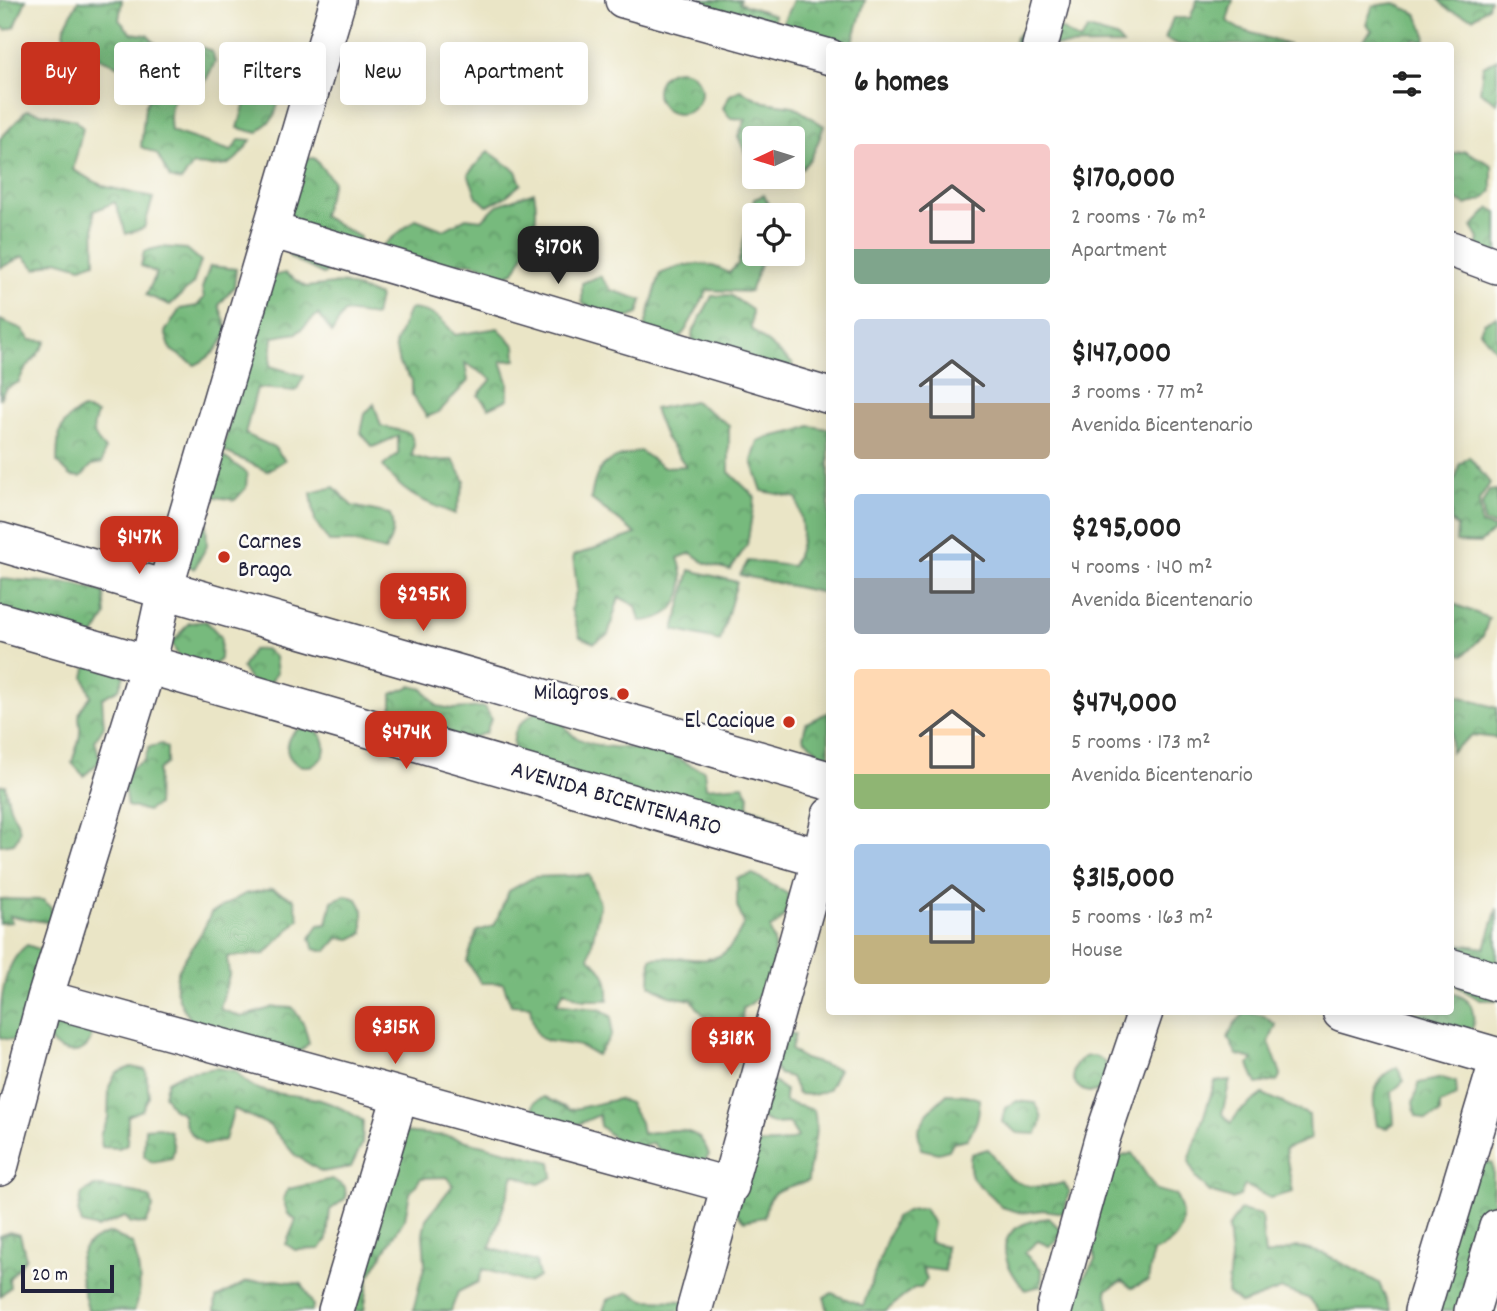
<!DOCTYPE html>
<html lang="en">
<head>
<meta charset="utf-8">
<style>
	body { margin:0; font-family:Dekko,sans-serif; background:#f6f6f6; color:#222; height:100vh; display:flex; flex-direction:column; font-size:26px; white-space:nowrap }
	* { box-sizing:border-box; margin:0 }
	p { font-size:23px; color:#767676 }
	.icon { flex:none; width:38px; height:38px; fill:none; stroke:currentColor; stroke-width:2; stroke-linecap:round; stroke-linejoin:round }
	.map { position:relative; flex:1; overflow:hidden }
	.drawer { position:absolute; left:826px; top:42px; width:628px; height:973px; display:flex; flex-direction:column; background:#fff; border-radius:7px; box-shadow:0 4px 18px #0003 }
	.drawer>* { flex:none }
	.hud { position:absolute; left:21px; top:42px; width:665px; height:63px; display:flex; gap:14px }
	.needle { width:46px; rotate:266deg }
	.tools { position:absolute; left:742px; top:126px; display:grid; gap:14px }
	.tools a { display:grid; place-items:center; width:63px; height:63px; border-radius:7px; background:#fff; box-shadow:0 4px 18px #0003; font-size:35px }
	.scale { position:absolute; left:21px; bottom:18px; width:93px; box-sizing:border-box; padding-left:7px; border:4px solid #22223b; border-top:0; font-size:19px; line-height:24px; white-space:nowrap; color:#22223b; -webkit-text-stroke:5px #fdfcf7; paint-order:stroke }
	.price { position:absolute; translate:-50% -60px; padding:0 16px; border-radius:14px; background:#c8321e; color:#fff; font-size:23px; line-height:46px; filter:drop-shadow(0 2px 4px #0008) }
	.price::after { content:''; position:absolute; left:50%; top:42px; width:21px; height:16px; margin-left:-10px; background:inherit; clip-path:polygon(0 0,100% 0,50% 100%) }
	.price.current { background:#222; color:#fff }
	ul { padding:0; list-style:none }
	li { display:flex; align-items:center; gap:21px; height:175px; padding:0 28px }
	li span { display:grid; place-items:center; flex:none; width:196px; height:140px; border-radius:7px; color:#555 }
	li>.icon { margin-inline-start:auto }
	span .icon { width:84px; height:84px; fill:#fffc; stroke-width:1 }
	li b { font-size:30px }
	h2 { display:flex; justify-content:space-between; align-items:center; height:84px; padding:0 28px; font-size:30px }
	.tag { padding:0 24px; border-radius:7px; background:#fff; box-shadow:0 4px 18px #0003; font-size:24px; line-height:63px }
	.tag.current { background:#c8321e; color:#fff }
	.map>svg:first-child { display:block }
	.forest { fill:url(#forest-crowns); stroke:#4c6e5c; stroke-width:2 }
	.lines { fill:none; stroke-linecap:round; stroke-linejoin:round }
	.minor-casing { stroke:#403f50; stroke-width:38 }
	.tertiary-casing { stroke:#403f50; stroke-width:41 }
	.minor { stroke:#fff; stroke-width:35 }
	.tertiary { stroke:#fff; stroke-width:38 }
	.poi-dot { fill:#c8321e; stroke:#fdfcf7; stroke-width:2.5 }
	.labels { text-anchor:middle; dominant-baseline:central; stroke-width:5; stroke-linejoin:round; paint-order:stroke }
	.poi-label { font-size:24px; fill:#22223b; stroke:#fdfcf7; text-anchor:end }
	.street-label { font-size:24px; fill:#22223b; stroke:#fdfcf7 }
</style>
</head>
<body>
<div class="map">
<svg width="1497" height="1311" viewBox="0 0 1497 1311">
	<defs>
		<pattern id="forest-crowns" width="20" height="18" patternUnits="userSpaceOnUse" patternTransform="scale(1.75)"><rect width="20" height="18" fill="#77ba7d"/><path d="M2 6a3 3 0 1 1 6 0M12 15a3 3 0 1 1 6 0" fill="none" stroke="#619768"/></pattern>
	</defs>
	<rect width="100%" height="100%" fill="#fdfcf7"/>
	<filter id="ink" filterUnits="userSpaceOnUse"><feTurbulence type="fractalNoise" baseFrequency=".0143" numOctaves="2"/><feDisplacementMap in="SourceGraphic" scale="14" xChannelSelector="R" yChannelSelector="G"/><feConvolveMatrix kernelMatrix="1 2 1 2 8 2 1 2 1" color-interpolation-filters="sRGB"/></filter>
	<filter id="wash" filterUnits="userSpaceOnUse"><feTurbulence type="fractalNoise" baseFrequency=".00686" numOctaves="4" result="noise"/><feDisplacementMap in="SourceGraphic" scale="28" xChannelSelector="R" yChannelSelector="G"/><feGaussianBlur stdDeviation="1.57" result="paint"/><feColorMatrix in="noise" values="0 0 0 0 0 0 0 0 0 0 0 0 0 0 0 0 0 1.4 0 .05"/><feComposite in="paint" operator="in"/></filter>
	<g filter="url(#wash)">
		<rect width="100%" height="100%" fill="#eae5c6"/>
		<!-- forest -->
		<path class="forest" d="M0 0H26L15 27 6 30 0 25Z
			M122 0 119 20 131 33 147 35 158 46 185 61 197 46 212 51 215 62 203 86C174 88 167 102 171 131L231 151 240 139 251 140C231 170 227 167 193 165L181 181 170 178 157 154 141 147 145 107 153 89 145 76 63 44 65 26 78 1Z
			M694 0H740L739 3 774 15 772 31 693 10Z
			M793 0H865L852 45 785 42 782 25Z
			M1197 0H1233L1227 21 1239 29 1289 45H1180L1165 39 1173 18H1190Z
			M1439 0H1490L1488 7 1473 18 1448 10Z
			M1394 3 1417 14 1426 35 1425 42 1414 39 1412 45H1359L1372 30 1366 24 1373 6Z
			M1030 23 1056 26 1080 41 1088 29 1116 37 1123 45 1014 46 1016 37Z
			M263 53 270 58 278 104 274 117 257 133 238 128 250 84Z
			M1497 59V103L1480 92 1483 66Z
			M657 92a22 22 0 1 1 44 0a22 22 0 1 1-44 0Z
			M740 90 764 102 793 106 824 126C817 145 812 165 793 174V138H754L753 170 738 136 746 119 730 118 723 108 730 95Z
			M27 110 75 120 83 128 73 170 103 186 153 198 144 228 126 234 115 202 94 211 95 262 81 267 57 260 36 269 23 256 0 268V139Z
			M488 151 516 171 521 184 505 197 487 206 477 197 468 174Z
			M1465 151 1492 165V191L1484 199 1466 205 1451 197V154Z
			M314 158 333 181 322 216 360 237 359 253 323 274 291 258 278 239 281 160Z
			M534 192C541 226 530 243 514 272L501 277C471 253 451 264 418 274L382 246 416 219 444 230 466 218 482 220 497 205Z
			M764 195 769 205 765 215H754V254H764L750 292 708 290 685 331 672 347 644 329 660 274C685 263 704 259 729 273L738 264 754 199Z
			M1490 208 1497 212V276L1476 251 1479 239 1472 227Z
			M162 247 187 249 201 261 193 284 170 305 146 295 157 273 141 266 144 251Z
			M210 266 236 269 234 287 219 305 228 331C220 347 212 357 195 365L171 350 165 332 180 309 197 306 204 298 202 288Z
			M285 273 306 287 343 283 379 296 375 316 344 312 332 333 318 314 297 333 273 337 270 366 304 376 296 391 257 388 245 434 274 447 285 460 267 471 223 451 260 279Z
			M600 276 611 290 642 300 638 314 617 322H601L582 302V283Z
			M730 295 752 310 751 329 793 364 791 372 693 350 692 334 712 296Z
			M409 309C431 310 442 318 455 335L498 328 515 346 516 360 501 361 508 382V399L489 408 478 395 492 379 465 363 468 381 439 412 427 417 412 395V380L399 364 395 345Z
			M1497 316V352L1480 331 1484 323Z
			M0 320 22 329 30 340 46 341C39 357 24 365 19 382L5 389 0 399Z
			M694 401 729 425V472L755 497 747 545 730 570 705 563 691 553 678 558C690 590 678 620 640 621L636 606 619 597 608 635 594 643 580 637 571 609 577 589 573 556 636 534 591 499C596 462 606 460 640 451L663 467 686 466 665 437 654 409Z
			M374 404 381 426 410 433 414 443 412 456 430 461 453 460 465 481 455 514C423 501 404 496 383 466L398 454V436L373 447 361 433 365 414Z
			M83 409 97 414C91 430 92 436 105 449L102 463 92 465 81 477 71 476 57 462C58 436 57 422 83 409Z
			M810 426 829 429V594L740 575 748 561 792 566C806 540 803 526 797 498L762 491 752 461 758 441C776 433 793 435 810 426Z
			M221 455 247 473 246 488 235 500 208 496Z
			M1469 457 1490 483 1479 501 1481 525 1496 529 1480 543 1456 542 1457 527 1451 521V478H1456L1459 465Z
			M334 487 352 506 390 514C395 528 392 538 385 551L352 542H329L315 521 311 493Z
			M1497 490V526L1484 523 1482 504 1489 491Z
			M194 522 206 523 207 546 194 569 184 562Z
			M690 570 737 582 720 641 674 630Z
			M0 579 74 584 104 592 106 616 92 639 0 617Z
			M1451 603 1489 618 1483 636 1464 655 1451 653Z
			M206 621 221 637 220 659 212 667H183L172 643 189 623Z
			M265 649 275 657 277 672 268 686 250 681 242 668 252 650Z
			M87 664 124 675 119 689 102 698 104 726 95 740 100 761 84 776 72 763C74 755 77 747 79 740 84 717 70 719 91 696L84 677Z
			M411 686 423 689 437 706 452 709 485 707 491 718 486 733 474 737H421L392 708V694Z
			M1455 695 1497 708V738L1472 735 1451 752V696Z
			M539 710 557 714C562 720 567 732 574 736 599 752 633 745 661 751 678 755 686 766 704 770L706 788 743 785 749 795 748 807C763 814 776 812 783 829L517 764C510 734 512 726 539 710Z
			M829 712V759H826L803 738 806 723Z
			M287 747a19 19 0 1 1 38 0a19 19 0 1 1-38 0Z
			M162 744 167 748V763L158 770 157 805 147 811 127 806 123 781 132 767 144 761 149 747Z
			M0 785H5C6 792 8 800 10 807 15 822 26 827 14 843L0 845Z
			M753 874 788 894C788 909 785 922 770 928 770 934 774 938 774 943 776 967 765 999 743 1008L742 1022C715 1029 707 1023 692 1000L670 996 650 985 651 958C700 953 720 978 744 923L737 906V878Z
			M589 875 600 904 589 958C606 971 609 980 608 1000H583L564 991 557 1004 602 1010 612 1017 611 1036 597 1055C590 1052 582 1046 575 1045 542 1039 535 1047 530 1006L511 1005 503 983H481L467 961 477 931 494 926 509 891 534 877Z
			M272 889 294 899 299 919 265 954 227 957 229 975 220 1009 242 1017 274 1007 293 1008 304 1025 309 1043 297 1054 268 1050 259 1039 214 1032 209 1024 195 1025C152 972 193 961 211 913L245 894Z
			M346 895 357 899 363 910V933L351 939 338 938 327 951 314 949 310 938 319 925 327 924 332 901Z
			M0 899 43 900 51 907 52 923 10 916 12 922 0 923Z
			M1497 908V1000H1480L1455 985 1451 943 1485 948Z
			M27 945 44 951 27 1014 20 1016 24 1026 18 1041 0 1038C0 1006 1 965 27 945Z
			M1451 993C1471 998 1475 1007 1473 1027L1460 1036 1378 1012H1451Z
			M1246 1012 1264 1016 1276 1025 1269 1042 1281 1074 1277 1081 1257 1084 1249 1065 1253 1059 1237 1055 1228 1038 1234 1024Z
			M65 1019 78 1021 91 1030C95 1055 62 1060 49 1039L53 1026Z
			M781 1032 795 1034 791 1050 804 1059 839 1069 828 1090 814 1095 798 1094 791 1077 779 1074 771 1064Z
			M1073 1074a18 18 0 1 1 36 0a18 18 0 1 1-36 0Z
			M131 1067 146 1070 149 1096 142 1110 128 1116 127 1144 119 1148 102 1147 100 1135 108 1119 109 1087 116 1073Z
			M1397 1067 1404 1081 1392 1092 1394 1123 1387 1128 1377 1126C1372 1098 1369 1083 1397 1067Z
			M216 1068 236 1071C255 1097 278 1092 306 1097 326 1100 347 1110 363 1121L362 1144 351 1167 322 1172 295 1155 269 1125 234 1109 225 1140 205 1145C192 1136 185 1130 183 1114L172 1108 164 1094 168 1081 183 1073Z
			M1442 1078 1456 1082 1457 1096 1440 1104V1114L1426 1120 1416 1116 1413 1103 1419 1083Z
			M772 1080 785 1090V1102L814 1110C820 1135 809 1156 808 1181 780 1191 770 1185 764 1217L744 1221 732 1208 746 1145C764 1142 782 1146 798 1137L789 1123 773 1124 755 1115Z
			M1230 1080 1222 1114 1231 1123 1239 1112 1263 1094 1309 1115 1310 1139 1285 1149 1293 1192 1270 1198 1245 1185 1240 1196 1232 1199 1210 1192 1196 1178 1189 1161 1215 1082Z
			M947 1094 966 1095 979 1099C980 1116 976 1126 967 1139L953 1142 949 1150 938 1153 921 1149 918 1131 928 1112Z
			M544 1097 570 1110 618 1099 629 1103 640 1122 642 1134C670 1129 700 1123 709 1155L701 1165 658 1149 652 1143 634 1149 614 1138 600 1126 599 1115 574 1126 552 1125 547 1116 537 1117 532 1109 534 1102Z
			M1017 1101 1035 1103C1043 1115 1044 1122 1036 1134L1018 1133 1002 1122 1005 1108Z
			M159 1127 170 1131 174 1148 172 1158 152 1162 144 1156 145 1128Z
			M403 1132 447 1136 551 1162 553 1177 539 1184 514 1175 490 1248 536 1262 539 1277 528 1283 483 1269 478 1282 458 1292 451 1311H413L425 1263 423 1234 426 1219 453 1185 447 1177 421 1178 410 1193 405 1218 369 1277 364 1311H320Z
			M988 1149C996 1157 998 1163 1004 1172 1018 1190 1045 1188 1064 1183L1069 1192 1064 1213 1043 1210 1022 1213 1001 1207C986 1183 965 1189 971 1154Z
			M1460 1152 1493 1164V1210L1459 1311H1407Z
			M1132 1153 1156 1190 1176 1195C1189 1222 1181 1242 1153 1252L1148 1281 1132 1288 1122 1281 1106 1290 1110 1311H1068L1078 1286 1095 1260 1092 1234 1105 1178 1116 1158Z
			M332 1179 345 1187 346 1198 330 1210 327 1239 320 1249 295 1250 286 1244 296 1220 288 1214 283 1200 288 1189Z
			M94 1186 138 1193 151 1199 153 1208 146 1224 131 1223 125 1217 97 1228 82 1224 78 1211 82 1194Z
			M924 1208 933 1224 929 1242 946 1246 945 1271 922 1268 927 1279 921 1288H914L886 1311H828L824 1297 832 1293 863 1306 895 1217 909 1210Z
			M1240 1210 1261 1215 1265 1256 1297 1247 1325 1254 1379 1283 1391 1311H1319L1310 1299 1282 1289 1241 1304 1227 1293 1231 1259 1228 1228Z
			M1049 1218 1061 1230 1057 1241 1049 1246 1038 1241 1024 1253 1042 1270 1041 1286 1025 1290C994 1253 997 1224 1049 1218Z
			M9 1232 20 1235 26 1258 9 1279 10 1287 0 1296V1236Z
			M111 1233 133 1244C139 1266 144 1290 134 1311L88 1310C80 1275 65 1245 111 1233Z
			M276 1280 302 1284 313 1305 312 1311H215L216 1298 246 1282Z
			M629 1292 644 1300 683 1301 694 1311H603L607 1300Z"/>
	</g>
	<g filter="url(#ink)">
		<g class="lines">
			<defs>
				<path id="minor" d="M623 0 830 57
					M1040 46 1052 0
					M271 230 830 396
					M1451 249 1497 266
					M45 998 731 1186
					M0 1168 45 998 148 666 165 589 338 0
					M336 1311 400 1096
					M694 1311 820 858 830 815
					M1054 1311 1102 1139 1145 1012
					M1422 1311 1497 1062
					M1472 1311 1497 1227"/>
				<path id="tertiary" d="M0 542 830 781
					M0 622 830 861
					M1451 968 1497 982
					M1342 1012 1497 1057"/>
			</defs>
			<!-- minor casing -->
			<use href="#minor" class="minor-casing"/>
			<!-- tertiary casing -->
			<use href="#tertiary" class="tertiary-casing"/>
			<!-- minor -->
			<use href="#minor" class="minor"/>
			<!-- tertiary -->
			<use href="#tertiary" class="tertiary"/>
		</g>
	</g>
	<!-- markers -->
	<g class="poi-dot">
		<circle cx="224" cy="557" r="7"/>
		<circle cx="623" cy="694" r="7"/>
		<circle cx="789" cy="722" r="7"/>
	</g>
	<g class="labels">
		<!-- poi labels -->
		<g class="poi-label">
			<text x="238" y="543" text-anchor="start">Carnes<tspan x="238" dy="28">Braga</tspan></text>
			<text x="609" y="694">Milagros</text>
			<text x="775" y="722">El Cacique</text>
		</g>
		<!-- street labels -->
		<g class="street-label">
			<text transform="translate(616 800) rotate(16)">AVENIDA BICENTENARIO</text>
		</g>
	</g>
</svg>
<div class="tools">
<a><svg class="needle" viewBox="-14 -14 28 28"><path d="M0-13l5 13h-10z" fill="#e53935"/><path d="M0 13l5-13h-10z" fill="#767676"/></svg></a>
<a><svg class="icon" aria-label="locate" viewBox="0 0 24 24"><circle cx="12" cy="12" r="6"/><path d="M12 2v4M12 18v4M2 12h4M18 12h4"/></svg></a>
</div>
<div class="scale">20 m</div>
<b class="price current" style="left:558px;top:286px">$170K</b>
<b class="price" style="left:139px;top:576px">$147K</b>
<b class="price" style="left:423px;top:633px">$295K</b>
<b class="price" style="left:406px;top:771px">$474K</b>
<b class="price" style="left:395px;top:1066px">$315K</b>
<b class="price" style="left:731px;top:1077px">$318K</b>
<div class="hud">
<a class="tag current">Buy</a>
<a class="tag">Rent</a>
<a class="tag">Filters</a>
<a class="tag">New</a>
<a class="tag">Apartment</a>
</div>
<section class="drawer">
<h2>6 homes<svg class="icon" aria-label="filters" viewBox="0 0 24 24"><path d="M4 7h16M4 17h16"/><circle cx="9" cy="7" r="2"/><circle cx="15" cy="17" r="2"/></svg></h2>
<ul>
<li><span style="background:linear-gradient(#f6c9c9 75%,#7fa58c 0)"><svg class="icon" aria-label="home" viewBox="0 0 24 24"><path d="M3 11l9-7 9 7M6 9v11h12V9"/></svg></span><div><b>$170,000</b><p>2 rooms · 76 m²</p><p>Apartment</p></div></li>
<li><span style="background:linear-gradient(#c9d6e8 60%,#b9a48a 0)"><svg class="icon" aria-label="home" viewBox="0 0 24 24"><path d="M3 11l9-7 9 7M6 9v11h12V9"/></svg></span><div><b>$147,000</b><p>3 rooms · 77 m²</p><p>Avenida Bicentenario</p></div></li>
<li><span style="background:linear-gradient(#a9c7e8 60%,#9aa5b1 0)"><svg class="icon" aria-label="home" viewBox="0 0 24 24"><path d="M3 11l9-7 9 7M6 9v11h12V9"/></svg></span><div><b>$295,000</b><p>4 rooms · 140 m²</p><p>Avenida Bicentenario</p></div></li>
<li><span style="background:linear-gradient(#ffd9b3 75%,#8fb573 0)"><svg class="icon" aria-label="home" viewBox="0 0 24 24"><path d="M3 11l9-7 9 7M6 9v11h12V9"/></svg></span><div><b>$474,000</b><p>5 rooms · 173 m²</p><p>Avenida Bicentenario</p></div></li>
<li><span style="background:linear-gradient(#a9c7e8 65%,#c2b280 0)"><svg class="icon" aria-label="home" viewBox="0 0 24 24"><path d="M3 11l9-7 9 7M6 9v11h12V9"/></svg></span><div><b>$315,000</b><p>5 rooms · 163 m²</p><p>House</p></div></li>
</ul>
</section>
</div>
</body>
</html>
